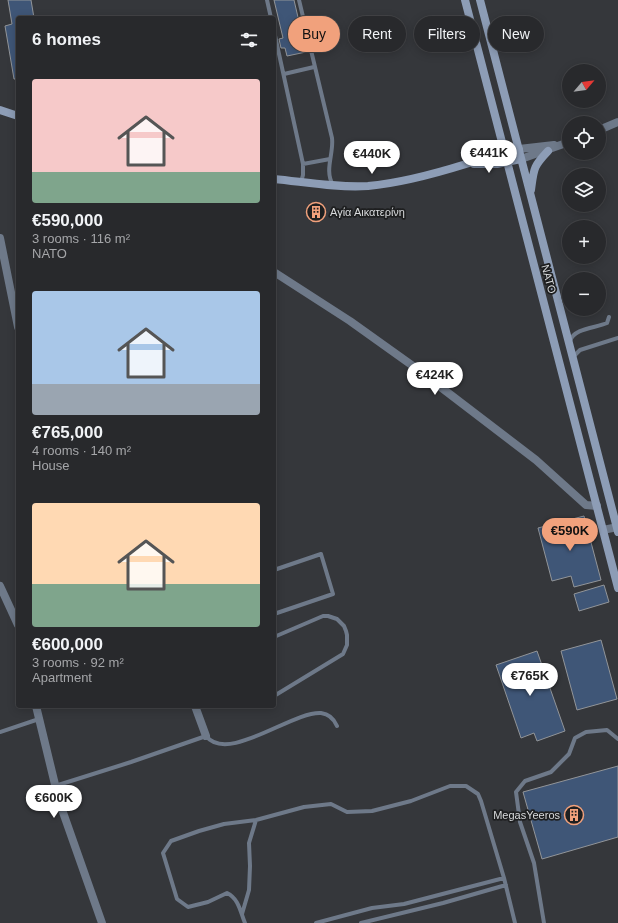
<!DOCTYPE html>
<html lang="en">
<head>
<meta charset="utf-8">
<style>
	body { margin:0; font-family:Arial,sans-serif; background:#303134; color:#f1f3f6; height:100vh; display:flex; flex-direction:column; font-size:15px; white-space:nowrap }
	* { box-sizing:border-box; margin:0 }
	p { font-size:13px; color:#a5a6a9 }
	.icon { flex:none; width:22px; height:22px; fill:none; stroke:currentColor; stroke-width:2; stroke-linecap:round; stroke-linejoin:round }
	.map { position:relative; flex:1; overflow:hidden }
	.sheet { position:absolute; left:16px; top:16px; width:260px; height:692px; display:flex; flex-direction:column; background:#28292c; border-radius:4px; box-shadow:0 2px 10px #0003,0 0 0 1px #444548 }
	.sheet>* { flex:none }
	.banner { position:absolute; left:288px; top:16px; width:270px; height:36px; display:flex; gap:8px }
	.needle { width:26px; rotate:61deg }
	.fabs { position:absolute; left:562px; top:64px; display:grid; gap:8px }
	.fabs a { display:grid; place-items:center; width:44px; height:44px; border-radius:50%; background:#28292c; box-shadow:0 2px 10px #0003,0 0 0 1px #444548; font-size:20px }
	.price { position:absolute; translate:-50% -34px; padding:0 9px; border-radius:14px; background:#fff; color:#222; font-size:13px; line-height:26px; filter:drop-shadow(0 1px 2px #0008) }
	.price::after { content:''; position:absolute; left:50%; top:24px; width:12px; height:9px; margin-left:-6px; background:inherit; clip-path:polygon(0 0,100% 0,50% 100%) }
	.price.selected { background:#f1a17c; color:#111 }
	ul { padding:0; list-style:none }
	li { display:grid; align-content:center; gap:8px; height:212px; padding:0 16px }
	li span { display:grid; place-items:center; height:124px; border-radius:4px; color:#555 }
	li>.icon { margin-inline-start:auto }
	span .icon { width:72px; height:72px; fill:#fffc; stroke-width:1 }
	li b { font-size:17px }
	h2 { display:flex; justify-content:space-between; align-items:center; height:48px; padding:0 16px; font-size:17px }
	.pill { padding:0 14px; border-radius:18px; background:#28292c; box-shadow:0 2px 10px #0003,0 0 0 1px #444548; font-size:14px; line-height:36px }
	.pill.selected { background:#f1a17c; color:#111 }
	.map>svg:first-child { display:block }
	.building { fill:#3f5677; stroke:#929599 }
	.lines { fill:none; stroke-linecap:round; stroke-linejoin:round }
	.lane { stroke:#6e7989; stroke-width:4 }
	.street { stroke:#6e7989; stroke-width:8 }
	.secondary { stroke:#8d9db6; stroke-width:8 }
	.labels { text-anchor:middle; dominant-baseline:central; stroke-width:3.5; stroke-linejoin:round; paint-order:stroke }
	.poi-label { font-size:11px; fill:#d8dadc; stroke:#1e1f20; text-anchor:start }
	.street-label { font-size:11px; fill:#d8dadc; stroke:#1e1f20 }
</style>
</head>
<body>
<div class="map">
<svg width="618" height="923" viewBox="0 0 618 923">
	<rect width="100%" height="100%" fill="#35373b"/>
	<!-- building -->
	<path class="building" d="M8 0H31L34 18H18V79H14L5 26 12 24Z
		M274 0H294L306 52 287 56 285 48H281L279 39 283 38Z
		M317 206 320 217 315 218 312 207Z
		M584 516 601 580 574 587 571 576 552 581 538 528Z
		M604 585 609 602 579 611 574 594Z
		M601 640 617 699 577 710 561 651Z
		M537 651 565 731 537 741 534 733 521 738 496 665Z
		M618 766V837L542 859 523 792Z"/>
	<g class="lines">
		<!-- lane -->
		<path class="lane" d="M267 0 271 18
			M299 0 332 138C334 154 324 170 333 185
			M274 31 303 164V175L301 182
			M284 74 314 67
			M303 164 330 159
			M570 341C574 328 596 328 607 323L609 317
			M573 357 580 350 618 338
			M274 570 321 554 333 594 274 614
			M274 637 323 616H328L337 619 344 626 346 631 347 635V645L343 654 274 696
			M0 732 39 719
			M55 786 131 762 206 736C228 764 292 711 321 713 330 714 334 719 337 726
			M242 914 249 890 250 866 249 843 256 820
			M245 923C240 911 239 899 227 893L208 902 188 907 177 899 163 853 171 841 199 831 224 824 256 820 304 807 331 804 347 812 372 811 411 801 450 786H466L478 794 481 801 504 878 515 923
			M316 923 372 908 404 904 504 878
			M361 923 443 903 506 885
			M544 923 534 863 520 822 516 792 525 781 551 772 569 754 575 738 586 732 607 730 618 739"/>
		<!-- street -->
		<path class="street" d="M599 130 618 122
			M519 149 554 145
			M521 159 569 142
			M0 238 18 327
			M274 272 350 321 413 366 536 460 586 505 597 506
			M603 530 618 527
			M0 586 18 625
			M36 706 59 801 102 923
			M195 706 206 736"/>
		<!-- secondary -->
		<path class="secondary" d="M465 0 618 588
			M480 0 618 532
			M0 110 18 116
			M474 164H497L521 159
			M274 179C305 182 337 188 368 186 401 183 434 174 466 164 484 159 500 153 519 149
			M531 190C534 168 533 167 548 151"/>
	</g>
	<!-- icons -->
	<defs>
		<symbol id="building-ring" viewBox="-11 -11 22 22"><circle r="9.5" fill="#1e1f20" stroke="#f1a17c" stroke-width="1.5"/><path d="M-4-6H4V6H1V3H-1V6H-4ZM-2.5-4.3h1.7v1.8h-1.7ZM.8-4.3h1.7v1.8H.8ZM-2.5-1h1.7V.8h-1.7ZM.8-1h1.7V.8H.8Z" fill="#f1a17c"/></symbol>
	</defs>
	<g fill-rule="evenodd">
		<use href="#building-ring" x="305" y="201" width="22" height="22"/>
		<use href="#building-ring" x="563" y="804" width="22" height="22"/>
	</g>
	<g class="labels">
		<!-- poi labels -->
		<g class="poi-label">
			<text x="330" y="212">Αγία Αικατερίνη</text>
			<text x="560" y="815" text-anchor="end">MegasYeeros</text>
		</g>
		<!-- street labels -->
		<g class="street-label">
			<text transform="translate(549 279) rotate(75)">ΝΑΤΟ</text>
		</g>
	</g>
</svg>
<div class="fabs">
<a><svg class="needle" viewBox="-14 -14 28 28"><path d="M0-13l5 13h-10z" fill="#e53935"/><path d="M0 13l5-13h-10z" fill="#a5a6a9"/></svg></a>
<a><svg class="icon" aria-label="locate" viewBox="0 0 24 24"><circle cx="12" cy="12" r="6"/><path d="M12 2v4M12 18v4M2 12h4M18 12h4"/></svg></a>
<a><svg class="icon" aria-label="layers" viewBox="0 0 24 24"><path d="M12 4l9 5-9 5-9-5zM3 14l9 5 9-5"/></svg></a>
<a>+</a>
<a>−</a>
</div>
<b class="price" style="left:489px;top:174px">€441K</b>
<b class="price" style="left:372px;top:175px">€440K</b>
<b class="price" style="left:435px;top:396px">€424K</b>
<b class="price selected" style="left:570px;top:552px">€590K</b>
<b class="price" style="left:530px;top:697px">€765K</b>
<b class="price" style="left:54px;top:819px">€600K</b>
<div class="banner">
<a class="pill selected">Buy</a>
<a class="pill">Rent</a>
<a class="pill">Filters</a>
<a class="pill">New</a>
</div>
<section class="sheet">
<h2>6 homes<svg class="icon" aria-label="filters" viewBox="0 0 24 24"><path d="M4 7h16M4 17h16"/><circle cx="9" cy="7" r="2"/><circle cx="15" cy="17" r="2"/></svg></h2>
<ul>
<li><span style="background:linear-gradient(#f6c9c9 75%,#7fa58c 0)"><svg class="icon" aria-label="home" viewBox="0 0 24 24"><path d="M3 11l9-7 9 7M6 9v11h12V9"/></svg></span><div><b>€590,000</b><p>3 rooms · 116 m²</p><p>ΝΑΤΟ</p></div></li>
<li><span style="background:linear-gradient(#a9c7e8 75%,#9aa5b1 0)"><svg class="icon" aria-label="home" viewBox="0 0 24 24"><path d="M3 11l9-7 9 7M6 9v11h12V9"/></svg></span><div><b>€765,000</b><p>4 rooms · 140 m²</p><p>House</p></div></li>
<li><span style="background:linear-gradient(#ffd9b3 65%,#7fa58c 0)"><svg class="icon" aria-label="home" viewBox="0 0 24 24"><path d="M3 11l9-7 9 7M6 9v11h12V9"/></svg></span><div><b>€600,000</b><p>3 rooms · 92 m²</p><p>Apartment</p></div></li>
</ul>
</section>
</div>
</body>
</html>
